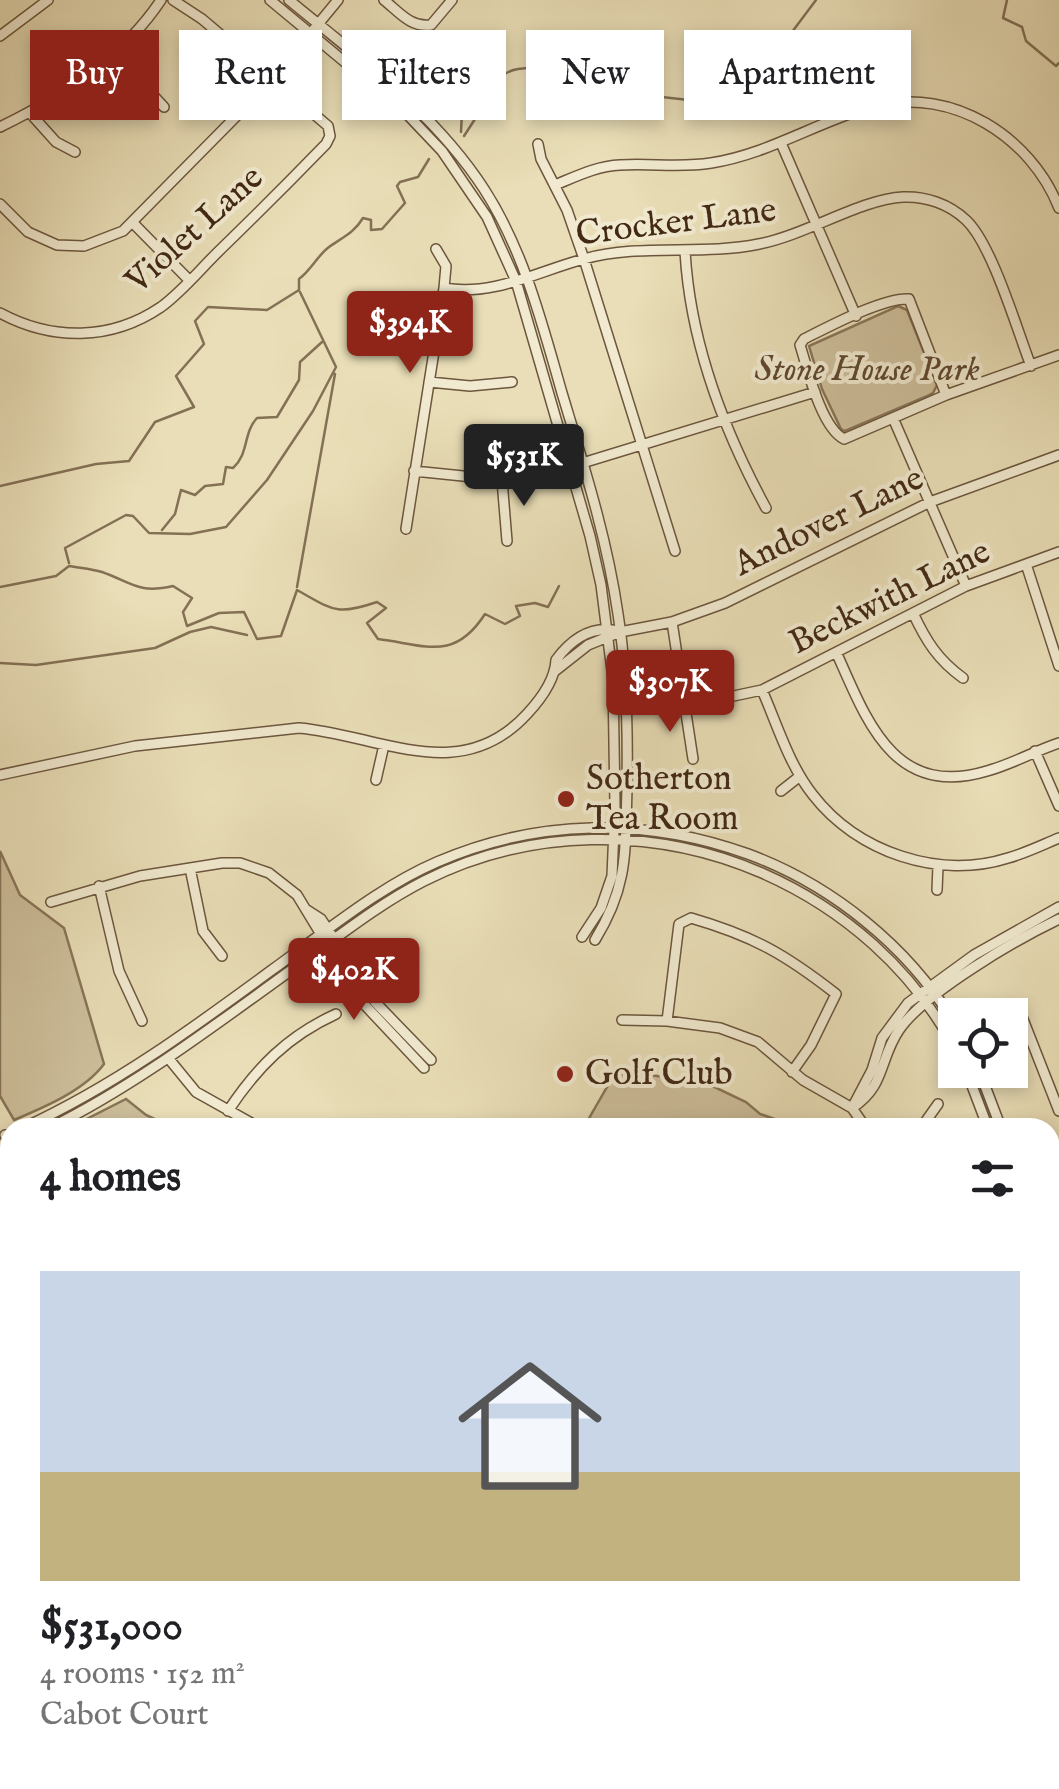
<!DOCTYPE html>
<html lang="en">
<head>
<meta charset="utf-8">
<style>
	body { margin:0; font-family:"IM FELL English",serif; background:#f6f6f6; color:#202124; height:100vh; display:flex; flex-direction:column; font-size:38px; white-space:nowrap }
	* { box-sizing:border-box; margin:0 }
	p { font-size:32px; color:#757577 }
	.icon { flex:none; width:55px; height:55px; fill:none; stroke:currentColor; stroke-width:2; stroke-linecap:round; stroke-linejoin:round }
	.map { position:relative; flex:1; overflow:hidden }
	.panel { position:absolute; left:0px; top:1118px; width:1060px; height:672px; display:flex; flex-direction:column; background:#fff; border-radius:30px 30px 0 0; box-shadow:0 5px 15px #0003 }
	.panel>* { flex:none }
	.hud { position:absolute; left:30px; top:30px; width:1000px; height:90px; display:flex; gap:20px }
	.fabs { position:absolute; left:938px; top:998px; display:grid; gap:20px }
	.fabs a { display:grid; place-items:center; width:90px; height:90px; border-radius:0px; background:#fff; box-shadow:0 5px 15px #0003; font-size:50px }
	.price { position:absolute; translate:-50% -85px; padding:0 22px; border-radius:10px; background:#8f2418; color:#fff; font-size:32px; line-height:65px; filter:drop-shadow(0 2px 5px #0008) }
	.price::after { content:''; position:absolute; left:50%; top:60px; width:30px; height:22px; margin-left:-15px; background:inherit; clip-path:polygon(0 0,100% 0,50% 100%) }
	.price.selected { background:#222; color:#fff }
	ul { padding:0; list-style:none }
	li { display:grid; align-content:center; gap:20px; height:530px; padding:0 40px }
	li span { display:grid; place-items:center; height:310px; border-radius:0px; color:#555 }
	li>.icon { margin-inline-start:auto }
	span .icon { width:180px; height:180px; fill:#fffc; stroke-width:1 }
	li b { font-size:42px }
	h2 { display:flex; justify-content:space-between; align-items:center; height:120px; padding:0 40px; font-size:42px }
	.pill { padding:0 35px; border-radius:0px; background:#fff; box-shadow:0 5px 15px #0003; font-size:35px; line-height:90px }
	.pill.selected { background:#8f2418; color:#fff }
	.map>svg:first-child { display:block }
	.green { fill:#cdbf9b; stroke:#887458; stroke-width:2.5 }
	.water { fill:#b0a080; stroke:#847055; stroke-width:2.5 }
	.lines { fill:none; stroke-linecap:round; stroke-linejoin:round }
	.stream { stroke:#847055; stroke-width:2.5 }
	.minor-casing { stroke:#6c563d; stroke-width:12 }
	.minor { stroke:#f1ead0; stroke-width:9 }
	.poi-dot { fill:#8f2418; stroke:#f1ead0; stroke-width:4 }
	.labels { text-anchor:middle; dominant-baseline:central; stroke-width:8; stroke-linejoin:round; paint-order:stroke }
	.street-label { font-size:35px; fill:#422914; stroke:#f1ead0 }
	.park-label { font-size:35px; font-style:italic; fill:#5e472f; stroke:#f1ead0 }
	.poi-label { font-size:35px; fill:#422914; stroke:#f1ead0; text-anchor:start }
</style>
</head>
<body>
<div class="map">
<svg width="1059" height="1789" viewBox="0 0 1059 1789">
	<rect width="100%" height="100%" fill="#e9deb7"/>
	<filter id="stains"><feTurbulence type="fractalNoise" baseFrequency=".002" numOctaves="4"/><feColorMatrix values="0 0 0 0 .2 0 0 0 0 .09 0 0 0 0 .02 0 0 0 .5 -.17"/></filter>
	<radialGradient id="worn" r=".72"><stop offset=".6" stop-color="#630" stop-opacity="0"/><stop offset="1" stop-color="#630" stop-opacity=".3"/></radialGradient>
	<!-- green -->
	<path class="green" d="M898 306 907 310 937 385 933 393 925 397 845 431 841 429 822 389 809 346Z
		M0 851 20 895 64 928 104 1064C85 1090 45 1107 14 1120L0 1096Z
		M636 1073 706 1083 746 1102 760 1114 784 1122 790 1127H584L614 1075Z
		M126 1099 146 1115 172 1127H71Z
		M0 1157 10 1161V1287L0 1290Z
		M0 1531 10 1532V1604L0 1592Z
		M516 1780H882L871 1789H505Z"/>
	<!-- water -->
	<path class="water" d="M525 1780H670L652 1789H518Z
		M678 1780H815L816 1789H688Z"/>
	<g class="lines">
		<!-- stream -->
		<path class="stream" d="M1007 0 1003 18 1022 27 1026 41 1056 66 1059 63
			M461 132 462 112 447 94 474 78C500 88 497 72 518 69 543 65 566 73 590 68L616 92 689 100 701 84 730 66 741 48 763 35 792 32 816 0
			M464 136 477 116 502 101V80
			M0 486 96 464 129 461 155 422 194 407 176 376 204 344 195 321 208 307 267 310 299 290V279C311 270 318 255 329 247 343 237 354 233 363 218L371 220V230L382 229 405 203 397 186 400 182 418 177 429 159
			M162 530 175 514 181 490 195 495 205 486 223 484 226 467 233 468C249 454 243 433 257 418L277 417 299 380 300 362 322 342
			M69 563 65 548 126 515 133 516 149 533 190 534 226 527 267 480 313 411 336 367 300 292
			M0 587 56 576 69 566C80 568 92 569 102 572 133 583 138 594 173 586L192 598 183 612 187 626 219 613 244 612 257 639 281 636 297 590C333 610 336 616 377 602L386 608 367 623 378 639C426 645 454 662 485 614L505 624 520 616 516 606 535 603 548 607 559 586
			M297 587 335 374
			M0 663 36 665 155 648 190 632 211 627 247 635
			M1050 1518 1059 1514
			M478 1789 483 1780"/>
		<defs>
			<path id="minor" d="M270 0 405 112 442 151 487 217 516 281 590 536 601 585 613 679 615 806 612 876 601 908 582 937
				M289 0C359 58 434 112 484 189 524 251 542 323 562 393 584 466 607 538 618 614 627 671 628 729 627 788 625 850 629 885 595 940
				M384 0C399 12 411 28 431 25L452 0
				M0 36 48 0
				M114 53 164 107
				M30 113 56 142 75 152
				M0 127C60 98 124 56 161 0
				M781 143 856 316
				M538 144 541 159 567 210 584 259 675 551
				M555 185C577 176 597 166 620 165 651 163 681 168 711 163 770 154 819 120 876 106 953 87 1031 137 1059 208
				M0 204 28 232 57 245 84 246 123 231 273 79 338 0
				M133 223 189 280
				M685 251C690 341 723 429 766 508
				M444 288C493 297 538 271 584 259 641 243 701 256 759 244 806 235 861 199 903 197 926 196 949 204 966 220 992 244 1017 330 1031 366
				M0 313C52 341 111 341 161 307 183 291 202 267 222 248 257 214 292 179 326 144L330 136 328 126 202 19 173 0
				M429 382 470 386 512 382
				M946 395 909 299C884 297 828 327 804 339L800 345C808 370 821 427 844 439L946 395 1059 355
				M893 418 966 586
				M414 471 502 480 553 472 815 392
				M502 480 507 541
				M406 529 444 288 446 266 436 249
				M1026 564 1059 666
				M913 613C926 641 938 660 963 678
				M672 622 693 759
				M837 654C867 721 894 799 987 771 1012 764 1035 751 1059 743
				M555 671 588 645 620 632 672 622 725 603 930 502 1059 455
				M762 690C777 724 789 765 813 795 857 852 939 880 1008 858 1026 853 1042 845 1059 838
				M686 706 762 690 966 586 1059 552
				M1035 751 1059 806
				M0 775 135 746 299 728C380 735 460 787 527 714 541 699 555 680 556 660 570 641 589 627 613 630
				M376 780 384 745
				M781 791 800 776
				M190 868 203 931 222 956
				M99 886 119 971 142 1021
				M937 890 938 866
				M51 902 140 876 222 863H240L269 873 297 895 362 1002 424 1068
				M307 910 321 919 375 1002 431 1060
				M1019 1009 1059 1111
				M622 1020 667 1021 720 1028 758 1042 803 1080 852 1108 866 1128
				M667 1021 679 924 691 918C753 936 785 954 836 994L811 1045 792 1072
				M169 1059 196 1092 255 1125
				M966 1070 988 1128
				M979 1070 1001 1128
				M852 1108 872 1070 882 1038 908 1003 974 955 1059 907
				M852 1108C886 1086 879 1059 899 1030 924 993 1017 939 1059 919
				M228 1111C257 1067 288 1036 336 1014
				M23 1128C121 1083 205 1019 291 956 338 922 384 885 437 862 536 819 647 817 748 854 832 885 909 947 955 1024
				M50 1128C142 1082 221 1020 304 961 343 933 381 903 424 881 528 828 655 826 762 873 844 909 912 969 955 1048
				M921 1128 938 1104
				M5 1135 10 1147
				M1050 1315 1059 1316
				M0 1334 10 1332
				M0 1436 10 1437
				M0 1524 10 1525
				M0 1604 10 1613
				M1050 1642 1059 1640
				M1050 1722 1059 1750
				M0 1752 10 1735
				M1050 1757 1059 1781
				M138 1789 154 1780"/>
		</defs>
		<!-- minor casing -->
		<use href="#minor" class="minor-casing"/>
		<!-- minor -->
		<use href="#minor" class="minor"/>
	</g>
	<!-- markers -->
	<g class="poi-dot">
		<circle cx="566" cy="799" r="10"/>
		<circle cx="565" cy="1074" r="10"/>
	</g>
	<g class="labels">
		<!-- street labels -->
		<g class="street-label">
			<text transform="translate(676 223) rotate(-7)">Crocker Lane</text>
			<text transform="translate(195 230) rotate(-42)">Violet Lane</text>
			<text transform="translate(829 522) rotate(-26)">Andover Lane</text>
			<text transform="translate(890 598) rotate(-26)">Beckwith Lane</text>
		</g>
		<!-- park labels -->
		<g class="park-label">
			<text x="867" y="370">Stone House Park</text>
		</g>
		<!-- poi labels -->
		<g class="poi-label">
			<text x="586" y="779">Sotherton<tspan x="586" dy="40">Tea Room</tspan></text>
			<text x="585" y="1074">Golf Club</text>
		</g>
	</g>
	<rect width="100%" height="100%" filter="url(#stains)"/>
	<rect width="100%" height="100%" fill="url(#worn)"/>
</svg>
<div class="fabs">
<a><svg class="icon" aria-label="locate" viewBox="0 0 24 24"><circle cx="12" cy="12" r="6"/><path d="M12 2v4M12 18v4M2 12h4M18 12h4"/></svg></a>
</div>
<b class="price" style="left:410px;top:376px">$394K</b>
<b class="price selected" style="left:524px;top:509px">$531K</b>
<b class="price" style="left:670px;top:735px">$307K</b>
<b class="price" style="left:354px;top:1023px">$402K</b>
<div class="hud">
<a class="pill selected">Buy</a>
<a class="pill">Rent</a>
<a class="pill">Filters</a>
<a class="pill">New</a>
<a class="pill">Apartment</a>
</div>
<section class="panel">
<h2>4 homes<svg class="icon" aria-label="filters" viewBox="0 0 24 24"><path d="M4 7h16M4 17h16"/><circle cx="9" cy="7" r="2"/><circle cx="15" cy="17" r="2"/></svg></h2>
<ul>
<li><span style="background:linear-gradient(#c9d6e8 65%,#c2b280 0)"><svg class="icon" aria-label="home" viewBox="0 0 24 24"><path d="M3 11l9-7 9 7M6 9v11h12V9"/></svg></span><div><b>$531,000</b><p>4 rooms · 152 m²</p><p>Cabot Court</p></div></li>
</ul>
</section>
</div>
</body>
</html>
